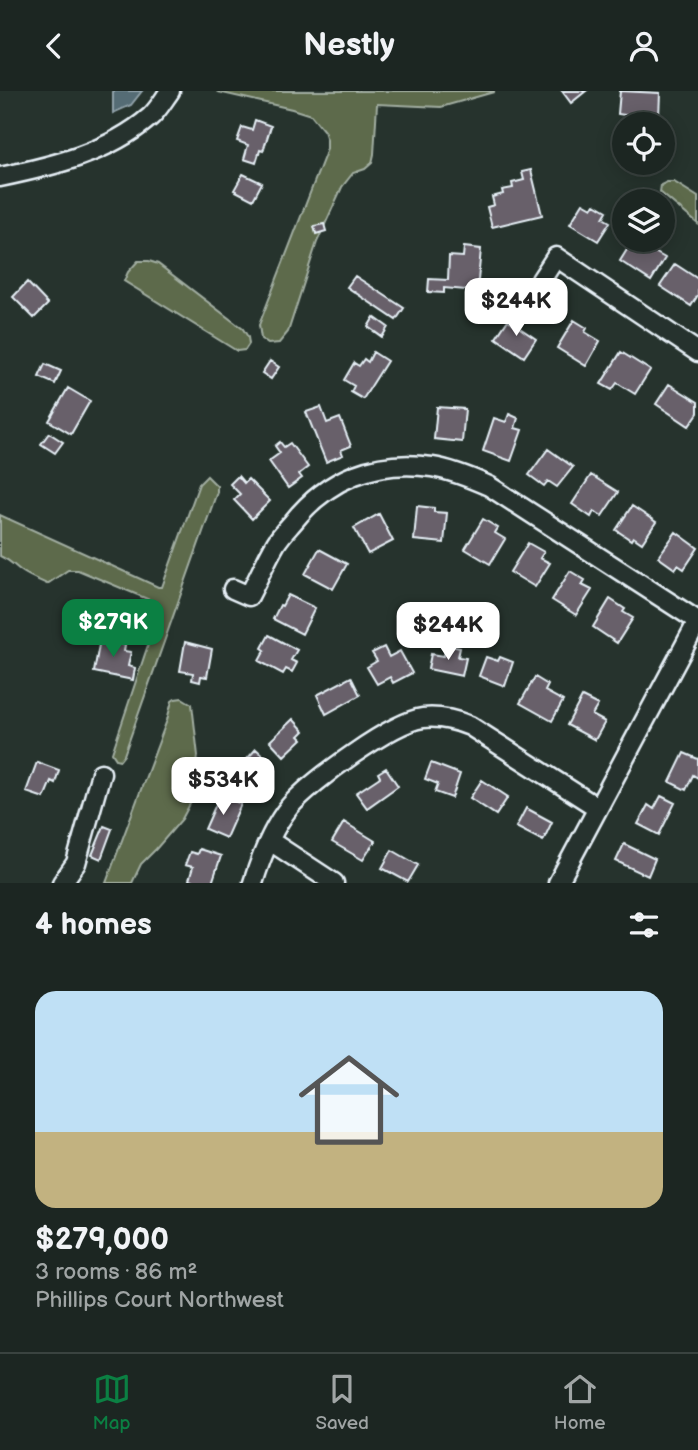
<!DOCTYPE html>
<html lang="en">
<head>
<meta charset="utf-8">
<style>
	body { margin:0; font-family:"Balsamiq Sans",sans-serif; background:#29322f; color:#f1f3f6; height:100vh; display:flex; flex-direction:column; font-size:26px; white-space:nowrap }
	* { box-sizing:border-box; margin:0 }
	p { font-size:23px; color:#a0a5a5 }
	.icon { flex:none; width:38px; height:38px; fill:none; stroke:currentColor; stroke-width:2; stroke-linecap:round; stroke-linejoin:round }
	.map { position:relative; height:792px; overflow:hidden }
	.sheet { display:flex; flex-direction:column; background:#1c2622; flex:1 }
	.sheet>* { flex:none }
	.buttons { position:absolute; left:612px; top:21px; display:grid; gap:14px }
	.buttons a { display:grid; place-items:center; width:63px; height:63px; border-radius:50%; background:#1c2622; box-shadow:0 4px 18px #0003,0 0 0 2px #3a4340; font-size:35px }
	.price { position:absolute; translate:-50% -60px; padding:0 16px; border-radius:14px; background:#fff; color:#222; font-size:23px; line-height:46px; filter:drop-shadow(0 2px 4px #0008) }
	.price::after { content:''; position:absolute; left:50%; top:42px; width:21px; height:16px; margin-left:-10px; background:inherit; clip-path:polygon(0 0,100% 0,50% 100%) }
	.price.selected { background:#0b8043; color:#fff }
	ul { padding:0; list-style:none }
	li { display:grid; align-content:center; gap:14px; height:371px; padding:0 35px }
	li span { display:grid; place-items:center; height:217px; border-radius:21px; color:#555 }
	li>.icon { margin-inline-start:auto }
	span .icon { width:126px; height:126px; fill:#fffc; stroke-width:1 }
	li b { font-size:30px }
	h2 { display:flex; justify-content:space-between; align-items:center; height:84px; padding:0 35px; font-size:30px }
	header { display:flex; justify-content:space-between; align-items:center; height:91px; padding:0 35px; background:#1c2622; font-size:32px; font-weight:700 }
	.tabs { display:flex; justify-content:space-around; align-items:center; height:98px; border-top:2px solid #3a4340; background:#1c2622; font-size:19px; color:#a0a5a5 }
	.tabs a { display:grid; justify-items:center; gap:4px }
	.tabs .selected { color:#0b8043 }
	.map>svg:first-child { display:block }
	.green { fill:#5d6a4b; stroke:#a2aea2; stroke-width:2 }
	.water { fill:#556c74; stroke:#90a1a9; stroke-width:2 }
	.building { fill:#67616a; stroke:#e8f1f8; stroke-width:2 }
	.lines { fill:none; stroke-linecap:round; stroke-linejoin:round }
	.minor-casing { stroke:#e8f1f8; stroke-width:23 }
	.minor { stroke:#26332d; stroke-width:18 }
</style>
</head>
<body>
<header><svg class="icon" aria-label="back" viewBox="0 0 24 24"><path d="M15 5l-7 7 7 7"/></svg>Nestly<svg class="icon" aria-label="person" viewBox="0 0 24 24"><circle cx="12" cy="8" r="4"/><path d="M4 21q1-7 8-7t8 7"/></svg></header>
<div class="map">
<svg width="698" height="792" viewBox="0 0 698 792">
	<rect width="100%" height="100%" fill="#26332d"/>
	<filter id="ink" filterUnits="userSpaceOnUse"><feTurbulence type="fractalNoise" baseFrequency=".0143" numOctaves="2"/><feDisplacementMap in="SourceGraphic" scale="14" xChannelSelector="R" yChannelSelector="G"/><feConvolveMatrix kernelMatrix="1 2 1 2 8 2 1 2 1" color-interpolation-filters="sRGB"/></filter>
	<g filter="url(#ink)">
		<!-- green -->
		<path class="green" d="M219 0H494V1L441 16 377 13 374 63 372 72 365 78 353 82 342 96 317 151 288 241 279 252 268 253 261 248 259 234 327 58V49L324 40 311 24 292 18 218 1Z
			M667 91H674L698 106V133L660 101 661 94Z
			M138 170H149L158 173 243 238 248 246 249 253 245 259 237 260 124 190 128 181Z
			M207 385 217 395V401L124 664 120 669 116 668 112 662 158 524 157 512 78 479H68L47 493C38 489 28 485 20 479 11 472 11 470 0 465V424L158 496H162L199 393Z
			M182 607 192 613 198 665 191 711 182 728 156 758 141 773 132 792H106L167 629 172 610 175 608Z"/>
		<!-- water -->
		<path class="water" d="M113 0H142L131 14 113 22Z"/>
		<!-- building -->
		<path class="building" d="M562 0H586L571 12Z
			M620 0 660 2 659 26H646L645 33H631L632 25 618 23Z
			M255 29 271 35 263 60 260 59 256 72 244 68 248 54 237 50 242 36 252 39Z
			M531 79 542 124 492 136 487 116 494 114 492 106 503 103 502 99 513 97 512 92 524 89 522 81Z
			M243 83 262 92 253 109 234 99Z
			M583 112 592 117 595 113 607 120 603 127 610 131 598 150 570 133Z
			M324 133 326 140 316 143 314 135Z
			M633 149H637L644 153 647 149H657L651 159 665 167 651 190 620 170Z
			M464 156 481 158 477 200 444 197V202L428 201 429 188 448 189 449 165 463 166Z
			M675 173 698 188V204L691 215 660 195Z
			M355 185 404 217 396 229 347 196Z
			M27 191 48 213 34 227 13 206Z
			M374 226 388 236 382 246 368 236Z
			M508 229 536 248 524 266 496 247Z
			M574 229 587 237 585 241 600 250 586 275 557 257Z
			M373 261 387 270 363 308 351 301 354 295 344 289 354 272 359 275 364 268 368 271Z
			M621 261 650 279 635 303 617 292 612 299 601 293Z
			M270 270 279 276 271 288 262 282Z
			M45 273 61 280 55 293 39 286Z
			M669 293 698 311V322L689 335 656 313Z
			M68 297 90 310 71 343 49 330Z
			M321 316 327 332 340 327 351 355 341 359 343 364 326 371 306 321Z
			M437 316 465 318 462 351 434 348Z
			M509 323 518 327 515 337 522 339 511 370 483 360 494 327 506 331Z
			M49 342 63 351 55 362 41 353Z
			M280 351 284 356 290 352 308 376 299 383 302 387 288 397 269 370 280 362 275 355Z
			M548 358 573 376 557 396 548 390 544 395 529 384Z
			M591 384 618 401 602 425 594 420 591 426 572 413Z
			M238 385 244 392 248 388 270 410 252 428 234 409 240 403 230 393Z
			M417 415 434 417V421L447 422 444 452 414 449Z
			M632 415 656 431 642 452 633 446 631 449 616 439Z
			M379 423 393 450 368 463 354 437Z
			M483 428 498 437 495 442 505 448 490 473 465 458Z
			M676 441 698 457 684 478 678 474 675 478 658 466Z
			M528 452 544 461 540 467 550 472 535 496 510 481Z
			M319 458 347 473 333 498 305 483Z
			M570 480 585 489 582 494 592 499 576 524 552 509Z
			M288 504 315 517 302 543 273 528 280 514 282 515Z
			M610 508 625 518 623 521 633 527 617 552 593 536Z
			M101 543 114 545 112 551 125 554 124 560 131 561 128 575 135 577 133 589 94 581Z
			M269 544 297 559 291 569 297 572 292 581 286 578 283 583 259 570 265 559 262 557Z
			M185 551 212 558 207 586 201 585 200 591 192 589 193 582 180 580Z
			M446 554 460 557 458 566 466 567 462 585 428 578 431 563 444 565Z
			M384 556 389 566 400 560 412 582 393 592 390 586 377 593 367 576 377 570 372 562Z
			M486 566 498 570 500 566 513 571 505 595 479 585Z
			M351 586 360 604 326 623 317 604Z
			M535 586 548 594 545 600 563 610 552 630 520 612Z
			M582 606 598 614 592 624 605 631 595 649 567 634Z
			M293 628 304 640 299 645 302 648 284 665 270 650Z
			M256 658 275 675 251 700 233 684Z
			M684 662 698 668V687L693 684 686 699 670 691Z
			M37 671 59 679 55 692 51 690 44 707 26 701Z
			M431 672 460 683 452 707 435 701 438 693 425 688Z
			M386 677 398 695 367 717 356 702 380 686 378 682Z
			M482 689 508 706 496 724 470 707Z
			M220 704 241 713 226 747 205 738Z
			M661 705 675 712 659 744 638 733 648 714 654 718Z
			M526 717 552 731 543 750 516 736Z
			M344 731 375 750 363 769 332 751Z
			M104 735 112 738 101 768 92 764Z
			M624 753 655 768 648 785 616 770Z
			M199 758 221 765 212 792H197L189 789 193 776 185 774 190 761 197 763Z
			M392 759 418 774 408 791 382 777Z"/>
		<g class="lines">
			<defs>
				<path id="minor" d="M0 86C53 75 108 62 150 26 158 19 164 8 170 0
					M541 189 556 166 698 261
					M233 498 249 505C258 488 266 469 276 452 281 444 287 438 293 431 328 387 376 368 432 376 452 379 471 387 489 395L698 530 558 792
					M270 750 334 792
					M62 792 76 772 101 682
					M253 792C261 766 273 736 290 715 312 690 392 631 423 627 440 625 455 629 470 635L598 717"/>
			</defs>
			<!-- minor casing -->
			<use href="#minor" class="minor-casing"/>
			<!-- minor -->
			<use href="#minor" class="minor"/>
		</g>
	</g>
</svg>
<div class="buttons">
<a><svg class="icon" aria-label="locate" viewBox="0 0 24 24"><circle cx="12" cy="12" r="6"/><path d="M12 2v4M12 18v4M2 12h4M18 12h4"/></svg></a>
<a><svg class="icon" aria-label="layers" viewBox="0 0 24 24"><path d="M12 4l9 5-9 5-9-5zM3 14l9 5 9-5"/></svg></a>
</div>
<b class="price" style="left:516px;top:247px">$244K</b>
<b class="price selected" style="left:113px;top:568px">$279K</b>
<b class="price" style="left:448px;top:571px">$244K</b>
<b class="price" style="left:223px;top:726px">$534K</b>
</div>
<section class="sheet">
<h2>4 homes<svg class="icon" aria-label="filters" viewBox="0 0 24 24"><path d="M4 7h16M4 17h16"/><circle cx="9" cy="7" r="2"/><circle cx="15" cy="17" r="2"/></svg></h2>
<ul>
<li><span style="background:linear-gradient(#bfe0f5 65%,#c2b280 0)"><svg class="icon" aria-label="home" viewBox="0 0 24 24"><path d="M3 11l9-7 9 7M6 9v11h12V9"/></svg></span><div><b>$279,000</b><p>3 rooms · 86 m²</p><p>Phillips Court Northwest</p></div></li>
</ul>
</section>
<nav class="tabs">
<a class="selected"><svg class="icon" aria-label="map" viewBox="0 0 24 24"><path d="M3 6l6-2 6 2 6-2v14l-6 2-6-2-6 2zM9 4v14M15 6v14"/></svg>Map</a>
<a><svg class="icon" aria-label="saved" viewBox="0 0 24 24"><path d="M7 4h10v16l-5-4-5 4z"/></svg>Saved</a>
<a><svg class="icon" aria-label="home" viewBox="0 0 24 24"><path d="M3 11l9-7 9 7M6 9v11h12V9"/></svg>Home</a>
</nav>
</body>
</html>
